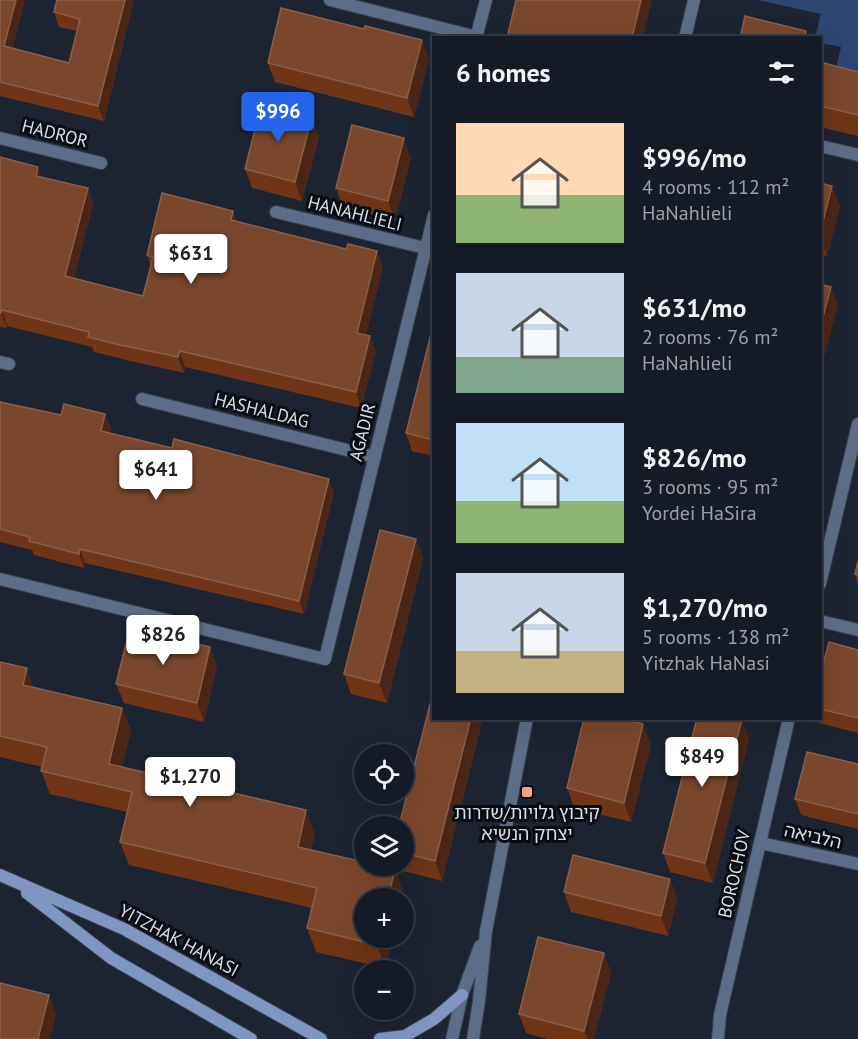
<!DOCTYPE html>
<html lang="en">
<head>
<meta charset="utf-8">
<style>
	body { margin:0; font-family:"PT Sans","Noto Sans Hebrew",sans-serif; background:#1e242e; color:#f1f3f6; height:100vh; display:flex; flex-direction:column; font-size:22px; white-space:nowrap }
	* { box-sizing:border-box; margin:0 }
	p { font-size:20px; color:#9da1a7 }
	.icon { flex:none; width:33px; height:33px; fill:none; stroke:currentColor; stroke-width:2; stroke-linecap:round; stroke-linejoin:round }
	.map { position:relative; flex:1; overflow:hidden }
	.drawer { position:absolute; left:432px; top:36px; width:390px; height:684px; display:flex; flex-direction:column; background:#151b26; border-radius:0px; box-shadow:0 6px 24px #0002,0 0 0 2px #343943 }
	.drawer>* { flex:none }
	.fabs { position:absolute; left:354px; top:744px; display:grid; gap:12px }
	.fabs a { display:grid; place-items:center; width:60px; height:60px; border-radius:50%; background:#151b26; box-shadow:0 6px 24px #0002,0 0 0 2px #343943; font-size:30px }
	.price { position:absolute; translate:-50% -51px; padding:0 14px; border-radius:6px; background:#fff; color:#222; font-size:20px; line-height:39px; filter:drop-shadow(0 2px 3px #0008) }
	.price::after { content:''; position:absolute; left:50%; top:36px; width:18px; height:14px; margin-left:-9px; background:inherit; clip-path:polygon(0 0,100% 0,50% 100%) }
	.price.current { background:#2563eb; color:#fff }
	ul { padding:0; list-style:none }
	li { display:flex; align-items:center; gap:18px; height:150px; padding:0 24px }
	li span { display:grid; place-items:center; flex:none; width:168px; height:120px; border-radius:0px; color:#555 }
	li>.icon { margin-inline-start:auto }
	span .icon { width:72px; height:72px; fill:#fffc; stroke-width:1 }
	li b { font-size:26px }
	h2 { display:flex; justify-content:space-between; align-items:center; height:72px; padding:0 24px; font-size:26px }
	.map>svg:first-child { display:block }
	.green { fill:#2f4670 }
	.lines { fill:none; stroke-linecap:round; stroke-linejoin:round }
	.service-casing { stroke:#363e4b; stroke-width:14 }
	.minor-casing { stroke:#363e4b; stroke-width:14 }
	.tertiary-casing { stroke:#363e4b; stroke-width:14 }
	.secondary-casing { stroke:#363e4b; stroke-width:14 }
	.service { stroke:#5e6d87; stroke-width:12 }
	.minor { stroke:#5e6d87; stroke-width:12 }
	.tertiary { stroke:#5e6d87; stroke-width:12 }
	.secondary { stroke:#7e96c0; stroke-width:12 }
	.wall { fill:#6f3516 }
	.shaded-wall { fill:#492618 }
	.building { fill:#7a472c; stroke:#895f4a; stroke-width:1.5 }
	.poi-dot { fill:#f2a17e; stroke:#090d13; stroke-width:2 }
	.labels { text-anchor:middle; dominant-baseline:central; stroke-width:6; stroke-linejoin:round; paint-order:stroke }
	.street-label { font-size:18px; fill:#d9dee8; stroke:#090d13 }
	.poi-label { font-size:18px; fill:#d9dee8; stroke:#090d13 }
</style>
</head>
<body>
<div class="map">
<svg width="858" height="1039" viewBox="0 0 858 1039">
	<rect width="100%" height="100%" fill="#1c2432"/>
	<!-- green -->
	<path class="green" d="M757 0H858V77L835 72 841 47 821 43 820 38 815 37 821 14Z"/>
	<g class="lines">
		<defs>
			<path id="service" d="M0 362 9 364"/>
			<path id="minor" d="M330 0 477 37
				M476 38 486 0
				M0 138 101 163
				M820 146 858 155
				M276 212 425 248
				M142 399 375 457
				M0 579 325 659 434 215
				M820 584 858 424
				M820 621 858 630
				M760 843 858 864
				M718 1039 720 1015 789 718"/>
			<path id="tertiary" d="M685 38 694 0
				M452 1039 462 995 480 946
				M473 1039 479 1001 486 931 527 718"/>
			<path id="secondary" d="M0 875 124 929 321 1039
				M27 893 111 958 251 1039
				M380 1039 405 1036 434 1019 462 995"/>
		</defs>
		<!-- service casing -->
		<use href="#service" class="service-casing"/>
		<!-- minor casing -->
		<use href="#minor" class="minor-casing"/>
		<!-- tertiary casing -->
		<use href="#tertiary" class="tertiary-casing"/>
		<!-- secondary casing -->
		<use href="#secondary" class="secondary-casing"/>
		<!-- service -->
		<use href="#service" class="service"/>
		<!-- minor -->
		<use href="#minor" class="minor"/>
		<!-- tertiary -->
		<use href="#tertiary" class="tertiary"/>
		<!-- secondary -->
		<use href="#secondary" class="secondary"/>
	</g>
	<!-- wall -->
	<path class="wall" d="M0 0 13 49 69 63 77 31 59 27 54 12 134 0 104 121 0 96Z
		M364 29 422 40 429 60 414 117 275 82 268 63Z
		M820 62 858 72V136L820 127Z
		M319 137 302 201 252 188 245 169Z
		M0 157 42 178 88 188 93 204 74 278 143 296 151 267 147 255 233 211 237 222 383 267 366 335 376 352 361 408 185 367 184 373 126 360 94 352 92 347 7 326V328L0 327Z
		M411 158 395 220 343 207 336 188Z
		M820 183 832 186 840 206 827 256 820 254Z
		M434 322V456L412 451 406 433Z
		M0 402 61 415 111 428 109 433 334 492 304 614 85 563 84 568 34 555 32 550 0 542Z
		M416 539 423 558 387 703 351 694 344 674Z
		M858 561V584L855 574Z
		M858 650V733L819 723 817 718H820V676Z
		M0 662 34 688 122 708 131 731 122 767 315 834 311 850 395 869 403 893 402 898H364L393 938 385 968 316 952 307 928 312 908 129 865 120 842 127 812 50 794 41 771 42 767 0 757Z
		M217 666 204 722 124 703 116 684Z
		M434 718H483L442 881 400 870 398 866H404V826Z
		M749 739 713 883 670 872 663 853Z
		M651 744 631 822 574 808 567 788Z
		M858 764V829L801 815 795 799Z
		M670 879 677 899 668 936 571 912 564 892Z
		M604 953 611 973 594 1039H548L526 1033 519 1014Z"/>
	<!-- shaded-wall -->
	<path class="shaded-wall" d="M16 0H25L10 61 4 46Z
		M125 0H134L104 121 98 106Z
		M641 0H652L643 38H632Z
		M422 40 429 60 414 117 407 98Z
		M312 117 319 137 302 201 295 182Z
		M404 138 411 158 395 220 388 201Z
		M38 167 44 182 36 176Z
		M832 186 840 206 827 256 820 238V233Z
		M88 188 93 204 71 292 65 276Z
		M233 211 239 227 231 220Z
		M377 251 383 267 363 349 357 333Z
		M831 287 838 305 820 373V328Z
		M2 310 7 326V328L1 313Z
		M370 336 376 352 361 408 356 392Z
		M180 351 185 367 184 373 178 357Z
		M105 414 111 428 106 444 101 431Z
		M329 479 334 492 304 614 299 601Z
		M416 539 423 558 387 703 379 683Z
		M80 549 85 563 84 568 79 554Z
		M210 647 217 666 204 722 197 703Z
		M27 668 35 691 23 685Z
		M122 708 131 731 117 788 109 764Z
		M471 718H483L442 881 435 861Z
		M742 719 749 739 713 883 705 863Z
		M643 724 651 744 631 822 624 803Z
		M306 810 315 834 306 870 298 847Z
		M395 869 403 893 402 898H388Z
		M670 879 677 899 668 936 661 916Z
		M379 938H393L385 968 377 945Z
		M604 953 611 973 594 1039H588L584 1031Z
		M49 995 56 1014 50 1039H38Z"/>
	<!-- building -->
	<path class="building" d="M0 0H16L4 46 69 63 80 19 54 12 57 0H125L98 106 0 82Z
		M516 0H641L632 38H507Z
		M281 8 364 29 365 26 422 40 407 98 268 63Z
		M745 16 806 31 805 38H740Z
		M820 62 858 72V115L820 106Z
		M261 105 312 117 295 182 245 169Z
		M352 125 404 138 388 201 336 188Z
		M0 157 38 167 36 176 88 188 65 276 143 296 153 257 147 255 162 193 233 211 231 220 346 249 348 244 377 251 357 333 370 336 356 392 180 351 178 357 120 345 88 337 89 332 2 310 1 313 0 312Z
		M820 183 832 186 820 233Z
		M820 284 831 287 820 328Z
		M434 322V440L406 433Z
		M0 402 61 415 64 404 105 414 101 431 172 448 174 439 329 479 299 601 80 549 79 554 29 541 30 537 0 529Z
		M380 530 416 539 379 683 344 674Z
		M858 561V575L855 574Z
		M130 628 210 647 197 703 116 684Z
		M829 642 858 650V718L820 709V676Z
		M0 662 27 668 23 685 122 708 109 764 306 810 298 847 364 862V866H378L395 869 388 898H364V938H379L377 945 307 928 317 888 120 842 132 792 41 771 47 747 0 736Z
		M434 689V718H471L435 861 404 853V826H399Z
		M584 718H619L643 724 624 803 567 788Z
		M697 718 742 719 705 863 663 853Z
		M807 752 858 764V814L795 799Z
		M573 855 670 879 661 916 564 892Z
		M538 937 604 953 584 1031 519 1014Z
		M0 983 49 995 38 1039H0Z"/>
	<!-- markers -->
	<rect class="poi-dot" x="521" y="786" width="12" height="12" rx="3"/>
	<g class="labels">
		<!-- street labels -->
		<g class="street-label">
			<text transform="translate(55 133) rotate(14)">HADROR</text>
			<text transform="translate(355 213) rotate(14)">HANAHLIELI</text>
			<text transform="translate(262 410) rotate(14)">HASHALDAG</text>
			<text transform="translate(362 432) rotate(-76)">AGADIR</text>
			<text transform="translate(813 836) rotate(13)">הלביאה</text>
			<text transform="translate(734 874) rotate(-77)">BOROCHOV</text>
			<text transform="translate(179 940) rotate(28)">YITZHAK HANASI</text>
		</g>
		<!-- poi labels -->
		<g class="poi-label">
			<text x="527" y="812">קיבוץ גלויות/שדרות<tspan x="527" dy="21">יצחק הנשיא</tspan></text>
		</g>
	</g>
</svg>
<div class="fabs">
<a><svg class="icon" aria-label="locate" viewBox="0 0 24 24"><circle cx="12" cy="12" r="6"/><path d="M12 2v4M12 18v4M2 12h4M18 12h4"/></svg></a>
<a><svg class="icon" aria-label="layers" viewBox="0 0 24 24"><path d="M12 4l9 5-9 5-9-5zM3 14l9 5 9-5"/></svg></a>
<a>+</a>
<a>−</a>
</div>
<b class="price current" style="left:278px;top:143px">$996</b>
<b class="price" style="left:191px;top:285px">$631</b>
<b class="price" style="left:156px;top:501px">$641</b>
<b class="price" style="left:163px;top:666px">$826</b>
<b class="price" style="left:702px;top:788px">$849</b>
<b class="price" style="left:190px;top:808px">$1,270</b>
<section class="drawer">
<h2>6 homes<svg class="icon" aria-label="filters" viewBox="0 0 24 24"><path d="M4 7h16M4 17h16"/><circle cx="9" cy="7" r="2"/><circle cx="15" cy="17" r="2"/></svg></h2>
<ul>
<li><span style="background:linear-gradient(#ffd9b3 60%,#8fb573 0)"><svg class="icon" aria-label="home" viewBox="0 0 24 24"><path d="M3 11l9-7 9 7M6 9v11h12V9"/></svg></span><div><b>$996/mo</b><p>4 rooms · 112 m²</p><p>HaNahlieli</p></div></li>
<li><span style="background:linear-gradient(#c9d6e8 70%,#7fa58c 0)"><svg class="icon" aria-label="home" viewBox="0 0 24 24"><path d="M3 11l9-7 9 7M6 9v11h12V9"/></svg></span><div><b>$631/mo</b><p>2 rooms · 76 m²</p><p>HaNahlieli</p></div></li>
<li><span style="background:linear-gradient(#bfe0f5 65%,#8fb573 0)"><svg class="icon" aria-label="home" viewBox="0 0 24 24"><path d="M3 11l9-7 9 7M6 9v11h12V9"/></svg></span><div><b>$826/mo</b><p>3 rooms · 95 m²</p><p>Yordei HaSira</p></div></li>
<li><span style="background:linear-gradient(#c9d6e8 65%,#c2b280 0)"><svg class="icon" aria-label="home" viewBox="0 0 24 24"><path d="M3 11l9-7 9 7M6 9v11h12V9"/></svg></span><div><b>$1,270/mo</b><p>5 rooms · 138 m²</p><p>Yitzhak HaNasi</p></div></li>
</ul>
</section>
</div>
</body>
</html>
